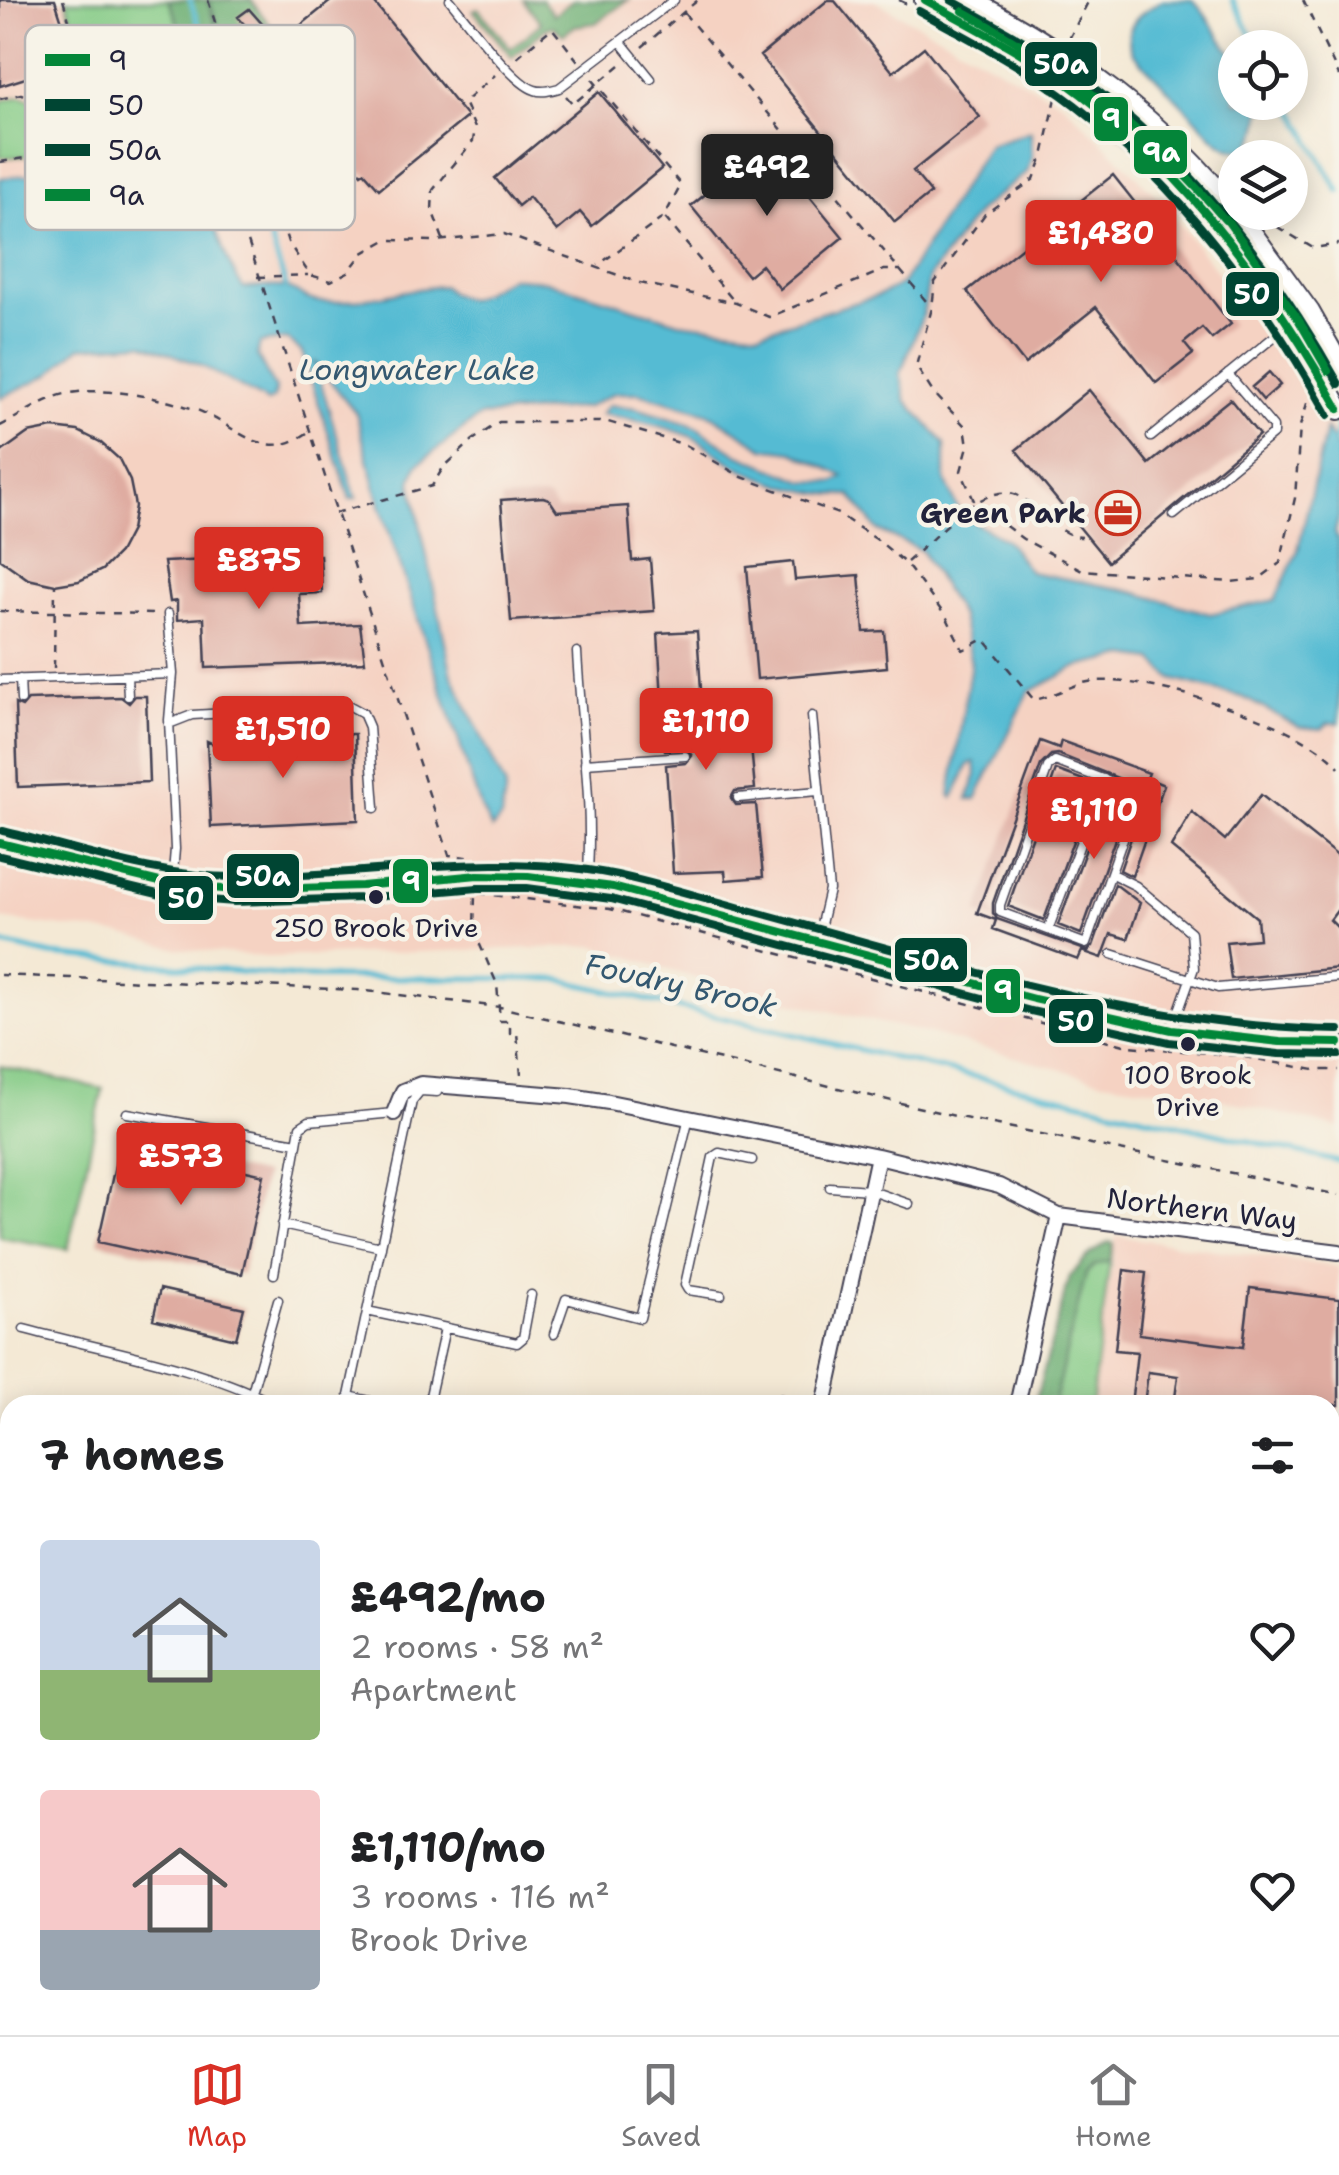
<!DOCTYPE html>
<html lang="en">
<head>
<meta charset="utf-8">
<style>
	body { margin:0; font-family:"Shantell Sans",sans-serif; background:#f2f2f2; color:#202124; height:100vh; display:flex; flex-direction:column; font-size:38px; white-space:nowrap }
	* { box-sizing:border-box; margin:0 }
	p { font-size:32px; color:#757577 }
	.icon { flex:none; width:55px; height:55px; fill:none; stroke:currentColor; stroke-width:2; stroke-linecap:round; stroke-linejoin:round }
	.map { position:relative; flex:1; overflow:hidden }
	.side { position:absolute; left:0px; top:1395px; width:1340px; height:640px; display:flex; flex-direction:column; background:#fff; border-radius:30px 30px 0 0; box-shadow:0 5px 25px #0003 }
	.side>* { flex:none }
	.fabs { position:absolute; left:1218px; top:30px; display:grid; gap:20px }
	.fabs a { display:grid; place-items:center; width:90px; height:90px; border-radius:50%; background:#fff; box-shadow:0 5px 25px #0003; font-size:50px }
	.price { position:absolute; translate:-50% -85px; padding:0 22px; border-radius:10px; background:#d93025; color:#fff; font-size:32px; line-height:65px; filter:drop-shadow(0 2px 5px #0008) }
	.price::after { content:''; position:absolute; left:50%; top:60px; width:30px; height:22px; margin-left:-15px; background:inherit; clip-path:polygon(0 0,100% 0,50% 100%) }
	.price.selected { background:#222; color:#fff }
	ul { padding:0; list-style:none }
	li { display:flex; align-items:center; gap:30px; height:250px; padding:0 40px }
	li span { display:grid; place-items:center; flex:none; width:280px; height:200px; border-radius:10px; color:#555 }
	li>.icon { margin-inline-start:auto }
	span .icon { width:120px; height:120px; fill:#fffc; stroke-width:1 }
	li b { font-size:42px }
	h2 { display:flex; justify-content:space-between; align-items:center; height:120px; padding:0 40px; font-size:42px }
	.tab-bar { display:flex; justify-content:space-around; align-items:center; height:140px; border-top:2px solid #e0e0e0; background:#fff; font-size:28px; color:#757577 }
	.tab-bar a { display:grid; justify-items:center; gap:5px }
	.tab-bar .selected { color:#d93025 }
	.map>svg:first-child { display:block }
	.built { fill:#f5d2c2 }
	.green { fill:#83ca85; stroke:#527660; stroke-width:2.5 }
	.forest { fill:#6aae72; stroke:#466856; stroke-width:2.5 }
	.water { fill:#55bbd3; stroke:#3c6e87; stroke-width:2.5 }
	.lines { fill:none; stroke-linecap:round; stroke-linejoin:round }
	.stream { stroke:#55bbd3; stroke-width:5 }
	.building { fill:#dfaca1 }
	.lane-casing { stroke:#424052; stroke-width:11 }
	.street-casing { stroke:#424052; stroke-width:18 }
	.secondary-casing { stroke:#424052; stroke-width:24 }
	.path { stroke:#424052; stroke-width:2.5; stroke-dasharray:8 8; stroke-linecap:butt }
	.lane { stroke:#fff; stroke-width:8 }
	.street { stroke:#fff; stroke-width:14 }
	.secondary { stroke:#fff; stroke-width:20 }
	.bus-1-casing { stroke:#f7f3e8; stroke-width:15 }
	.bus-2-casing { stroke:#f7f3e8; stroke-width:15 }
	.bus-3-casing { stroke:#f7f3e8; stroke-width:15 }
	.bus-4-casing { stroke:#f7f3e8; stroke-width:15 }
	.bus-1 { stroke:#048539; stroke-width:8 }
	.bus-2 { stroke:#004533; stroke-width:8 }
	.bus-3 { stroke:#004533; stroke-width:8 }
	.bus-4 { stroke:#048539; stroke-width:8 }
	.bus-dot { fill:#22223b; stroke:#f7f3e8; stroke-width:4 }
	.labels { text-anchor:middle; dominant-baseline:central; stroke-width:9; stroke-linejoin:round; paint-order:stroke }
	.bus-label { font-size:26px; fill:#22223b; stroke:#f7f3e8 }
	.poi-label { font-size:28px; font-weight:bold; fill:#22223b; stroke:#f7f3e8; text-anchor:end }
	.street-label { font-size:28px; fill:#22223b; stroke:#f7f3e8 }
	.water-label { font-size:30px; font-style:italic; fill:#345870; stroke:#f7f3e8 }
	.key { fill:#f7f3e8; stroke:#b7b4b4; stroke-width:2.5 }
	.key-label { font-size:28px; fill:#22223b }
	.line-badge { stroke:#f7f3e8; stroke-width:4 }
	.badge-label { font-size:28px; text-anchor:middle; font-weight:bold; fill:#fff }
</style>
</head>
<body>
<div class="map">
<svg width="1339" height="2035" viewBox="0 0 1339 2035">
	<rect width="100%" height="100%" fill="#f7f3e8"/>
	<filter id="ink" filterUnits="userSpaceOnUse"><feTurbulence type="fractalNoise" baseFrequency=".01" numOctaves="2"/><feDisplacementMap in="SourceGraphic" scale="20" xChannelSelector="R" yChannelSelector="G"/><feConvolveMatrix kernelMatrix="1 2 1 2 8 2 1 2 1" color-interpolation-filters="sRGB"/></filter>
	<filter id="wash" filterUnits="userSpaceOnUse"><feTurbulence type="fractalNoise" baseFrequency=".0048" numOctaves="4" result="noise"/><feDisplacementMap in="SourceGraphic" scale="40" xChannelSelector="R" yChannelSelector="G"/><feGaussianBlur stdDeviation="2.25" result="paint"/><feColorMatrix in="noise" values="0 0 0 0 0 0 0 0 0 0 0 0 0 0 0 0 0 1.4 0 .05"/><feComposite in="paint" operator="in"/></filter>
	<g filter="url(#wash)">
		<rect width="100%" height="100%" fill="#f4e9d5"/>
		<!-- built -->
		<path class="built" d="M0 0H873L1063 103 1160 199 1291 365 1339 442V1128L1220 1099 1103 1081 927 1033 730 989 595 946 266 957 174 948 120 934 0 919Z
			M1116 1236 1339 1267V2035H1046L1055 2025H1330V1405H1091Z
			M0 1471 10 1474V2025H484L488 2035H0Z"/>
		<!-- green -->
		<path class="green" d="M66 0H168C186 33 188 67 175 101L177 107 151 123 133 115 106 112 95 93Z
			M939 0H954L1003 24 1106 93 1212 189 1204 197Z
			M21 96 55 108 84 105 113 119 127 155 136 154 140 146 136 140H128L119 119 145 124 149 130 151 170 141 178C116 175 113 150 91 144L30 156 0 158V101Z
			M0 1066 103 1089 68 1249 0 1237Z
			M1110 1261 1091 1405H1053L1086 1273 1095 1265Z
			M670 2025H904L889 2035H678Z
			M962 2025H1055L1046 2035H963Z"/>
		<!-- forest -->
		<path class="forest" d="M168 0H207L233 82 213 96 197 92 188 104 177 107C174 95 178 95 183 85 191 64 179 20 168 0Z
			M209 0H251L272 28 259 51 250 54 224 46Z
			M523 0H542L554 15 573 0H628L596 23 575 26 563 35 553 26 548 27 512 57 473 10 478 8 511 48 541 23Z
			M1109 1242 1114 1244 1110 1261 1095 1265 1086 1273 1053 1405H1034L1070 1276 1090 1254Z
			M10 1718V1802L0 1817V1726Z"/>
		<!-- water -->
		<path class="water" d="M1163 0H1192L1199 6 1235 59V102L1261 103C1263 134 1248 168 1215 139L1132 52C1121 26 1142 11 1163 0Z
			M1031 131 1032 156 1027 172 979 210 929 277 923 315 900 374 906 400 945 444V480L961 515 1006 540 1030 572 1126 590 1210 614 1275 600 1298 550 1326 429 1339 450V516L1335 533 1339 541V723H1328L1322 729 1299 727 1242 697 1172 679 1153 660 1126 656 1077 667 1029 692 976 799H968L976 775 975 762 969 764 953 798 950 795 971 663 961 617 921 550 877 530 851 495C809 496 760 481 725 459 714 452 704 442 692 437 664 425 632 419 601 414L608 405 636 408 694 426 739 455 804 481 834 482 844 476 793 452 764 448 708 413 639 393H615L587 407 480 416 417 465 411 481 452 675 506 788 501 818 492 829 481 808 380 505 356 413 314 361 356 498 350 499 302 352 287 339 260 343 257 355 275 389 274 398 268 402 198 364 142 343 80 347 50 374 0 398V178L88 168 110 185 118 186C140 245 189 217 164 170L186 161C211 201 217 249 243 288 255 288 270 285 283 287 300 289 301 302 326 302 366 302 403 289 443 286L452 294 468 300 511 277 546 281 679 322 759 332 880 295 902 284 988 145Z"/>
		<g class="lines">
			<!-- stream -->
			<path class="stream" d="M190 0 219 86
				M1232 0 1259 48
				M1289 102 1339 192
				M227 107 286 286
				M1335 442 1339 422
				M0 943 52 955 296 977 557 979 1339 1162"/>
		</g>
		<g id="blocks">
			<!-- building -->
			<path class="building" d="M0 0H55L83 87 66 94 61 78 39 86 35 75 0 86Z
				M332 0H372L467 117 379 189 364 172 361 174 264 55 268 52 238 17 249 9 279 43Z
				M828 0H834L893 72 924 47 980 117 913 171 931 193 895 222 760 56Z
				M599 92 662 168 592 226 580 212 557 231 529 197 518 206 495 178Z
				M767 144 843 237 780 289 761 265 748 276 691 206Z
				M1113 175 1231 324 1212 339 1202 328 1184 343 1193 354 1156 383 1096 307 1025 364 967 291Z
				M1269 372 1280 385 1263 400 1252 387Z
				M1089 390 1149 464 1230 399 1259 435 1108 562 1016 450Z
				M53 428 78 431 100 442 119 459 130 481 135 506 131 530 119 553 102 570 79 581 55 585 28 579 0 559V453L28 433Z
				M543 497 549 499 557 511 628 506 632 561 650 559 654 611 511 621 501 500Z
				M320 555 322 593 299 594 301 627 360 624 365 662 206 668 204 618 177 620V601L170 602 164 562Z
				M793 562 795 580 859 575 864 632 884 631 887 667 757 679 747 567Z
				M697 631 703 719 748 715 755 789 735 791 731 798 736 805 756 804 763 877 726 880 725 871 673 873 666 765 686 763 692 756 687 749 665 750 658 633Z
				M135 696H146L149 782 18 787 15 704 22 707 28 700 121 697 129 703Z
				M351 734H355L358 820 211 827 207 741 220 747 226 740 337 735 344 741Z
				M1040 741 1059 748 1061 741 1149 773 1147 778 1164 785 1132 876 1120 870 1146 795 1145 789 1058 754 1051 755 1041 765 993 903V913L997 919 1088 951 1093 946 1115 884 1140 903 1128 939 1111 934 1102 958 1082 951 1078 960 993 929 996 920 977 913Z
				M1056 770 1094 784 1044 920 1008 906Z
				M1108 789 1130 797 1081 934 1058 925Z
				M1261 795 1339 857V908L1330 920 1339 929V968L1231 979 1226 942 1259 939 1257 918 1171 847 1192 812 1225 840Z
				M120 1143 264 1175 242 1274 98 1242Z
				M1124 1270 1146 1273 1139 1334 1243 1347 1250 1288 1339 1299V1405H1174L1178 1376 1148 1372 1144 1405H1131L1137 1352 1115 1350Z
				M160 1289 244 1308 236 1339 153 1319Z"/>
		</g>
	</g>
	<g filter="url(#ink)">
		<use href="#blocks" fill-opacity="0" stroke="#424052" stroke-width="2.5"/>
		<g class="lines">
			<defs>
				<path id="lane" d="M450 0C467 20 512 83 535 90 543 93 552 90 559 88L674 0
					M621 42 651 79
					M1151 437 1286 327
					M1174 515 1273 434V427L1228 374
					M168 614 173 674 169 720 175 849 172 885
					M577 652C581 729 594 806 587 884
					M127 676 128 696
					M20 679 21 700
					M0 680 173 674
					M340 707 344 734
					M218 714 219 740
					M812 716 829 890 817 941
					M169 724 192 715 350 706 363 713 369 727 375 808
					M1055 761 1139 793 1086 944 1000 912V905L1048 767Z
					M585 763 685 756
					M738 798 818 791
					M1112 874 1136 886 1191 932 1194 968 1172 1030
					M1048 930 1104 779
					M1112 954 1218 988 1339 977
					M127 1113 297 1143
					M830 1187 869 1190 909 1204
					M282 1225 381 1247
					M274 1274 300 1127 309 1121 394 1113
					M721 1295 688 1290 685 1285 713 1157 719 1153 752 1160
					M367 1311 517 1343 523 1338 531 1295
					M24 1329C99 1349 209 1368 275 1405
					M554 1334 566 1299 640 1318 689 1117
					M252 1392 278 1300
					M781 1399 806 1405
					M387 1405 349 1396 412 1101 420 1091 437 1092
					M428 1405 445 1328
					M0 1512 7 1519
					M1339 1792 1335 1804 1339 1814
					M1330 1844 1339 1824
					M0 1856 10 1840
					M0 1889 10 1916
					M0 1961 10 1988
					M0 2009 5 2024
					M56 2025 65 2035
					M186 2025 189 2035
					M105 2035 118 2025
					M1064 2035 1072 2025
					M1262 2035 1265 2025"/>
				<path id="street" d="M0 843 172 885 236 890 362 886 478 875 528 876 613 887 1034 999 1172 1030 1280 1042 1339 1043
					M394 1113 403 1091 421 1084 570 1096 609 1102 878 1156 999 1186 1059 1216 1339 1252
					M824 1405 878 1156
					M1017 1405 1059 1216
					M559 2025 563 2035
					M656 2025 664 2035
					M904 2035 917 2025"/>
				<path id="secondary" d="M925 0C979 29 1032 58 1081 94 1190 176 1275 290 1339 409
					M969 0C1069 52 1165 123 1235 212
					M1236 212 1309 312 1339 365"/>
			</defs>
			<!-- lane casing -->
			<use href="#lane" class="lane-casing"/>
			<!-- street casing -->
			<use href="#street" class="street-casing"/>
			<!-- secondary casing -->
			<use href="#secondary" class="secondary-casing"/>
			<!-- path -->
			<path class="path" d="M63 0 91 94 100 110
				M208 0 234 82 223 92 202 101 449 855 474 858
				M899 0 907 4
				M1303 0 1339 76
				M684 13 931 307
				M1069 39 1089 0
				M642 47 698 0
				M517 57 552 28 578 61
				M592 79 681 185 664 217 598 265
				M235 84 288 242 310 275 331 281 348 272 363 253 386 240 436 241 504 234 640 283 736 303 769 317 884 270H901
				M566 96 573 104 620 65
				M1056 98 1043 156 1034 179 985 214 935 282 932 308 916 366 932 391 965 426 968 446 961 471 975 503 1023 539 1082 570 1230 582 1259 579 1280 563 1295 498 1300 426 1310 394
				M0 99 21 94 56 103 79 102 114 117
				M126 144 134 142 137 149 127 152 124 135 114 117 137 118 151 126
				M0 162 96 147C114 160 116 181 142 181L155 166 151 126 179 109 200 102
				M118 174C121 184 123 195 128 204 147 235 189 203 156 167
				M665 218 733 300
				M1264 219 1313 248 1339 244
				M443 239 432 210 433 190 473 141 475 128 464 102 495 75
				M257 277 308 275
				M0 426C23 415 45 397 70 393 109 387 157 397 194 409 235 423 262 465 307 433
				M335 513 432 486 443 468 473 440 499 422H608L686 445 742 477 838 514 879 541 906 564 947 618 963 650 984 639 1034 700C1055 696 1072 684 1093 681 1148 676 1305 723 1339 767
				M907 562C931 542 977 488 1009 493 1023 495 1032 506 1042 514 1054 524 1065 536 1082 537
				M0 611 153 614
				M54 668 55 585
				M0 975 358 990 500 1007 959 1117 1339 1195
				M521 1075 517 1033H510V1021H500L497 984 474 931 475 893 610 909 1128 1046 1240 1056 1315 1070H1339
				M0 1447 10 1449
				M0 1764 10 1747"/>
			<!-- lane -->
			<use href="#lane" class="lane"/>
			<!-- street -->
			<use href="#street" class="street"/>
			<!-- secondary -->
			<use href="#secondary" class="secondary"/>
			<defs>
				<path id="bus-1" d="M925 0C978 29 1033 57 1081 94 1191 178 1272 289 1339 409
					M0 843 172 885 236 890 362 886 478 875 528 876 613 887 1034 999 1172 1030 1280 1042 1339 1043"/>
				<path id="bus-2" d="M919 11C972 40 1027 68 1075 105 1183 189 1262 297 1328 415
					M0 856 170 897 235 902 362 898 478 888H527L611 899 1031 1011 1169 1042 1279 1054 1339 1055"/>
				<path id="bus-3" d="M951 0C998 26 1046 52 1089 84 1194 164 1275 270 1339 384
					M3 831C80 850 160 878 240 877 366 877 492 849 617 875 658 884 700 897 741 908 937 960 1134 1027 1339 1030"/>
				<path id="bus-4" d="M963 11C1064 66 1151 132 1225 220
					M1226 219 1298 319 1328 371"/>
			</defs>
			<!-- bus-1 casing -->
			<use href="#bus-1" class="bus-1-casing"/>
			<!-- bus-2 casing -->
			<use href="#bus-2" class="bus-2-casing"/>
			<!-- bus-3 casing -->
			<use href="#bus-3" class="bus-3-casing"/>
			<!-- bus-4 casing -->
			<use href="#bus-4" class="bus-4-casing"/>
			<!-- bus-1 -->
			<use href="#bus-1" class="bus-1"/>
			<!-- bus-2 -->
			<use href="#bus-2" class="bus-2"/>
			<!-- bus-3 -->
			<use href="#bus-3" class="bus-3"/>
			<!-- bus-4 -->
			<use href="#bus-4" class="bus-4"/>
		</g>
	</g>
	<!-- icons -->
	<defs>
		<symbol id="office-ring" viewBox="-11 -11 22 22"><circle r="9.5" fill="#f7f3e8" stroke="#c8321e" stroke-width="1.5"/><path d="M-6-3h4V-5.5h4V-3h4V5H-6ZM-1-4.5V-3h2v-1.5ZM-6 0V1H6V0Z" fill="#c8321e"/></symbol>
	</defs>
	<g fill-rule="evenodd">
		<use href="#office-ring" x="1093" y="488" width="50" height="50"/>
	</g>
	<!-- markers -->
	<g class="bus-dot">
		<circle cx="376" cy="897" r="9"/>
		<circle cx="1188" cy="1044" r="9"/>
	</g>
	<g class="labels">
		<!-- bus labels -->
		<g class="bus-label">
			<text x="376" y="927">250 Brook Drive</text>
			<text x="1188" y="1074">100 Brook<tspan x="1188" dy="32">Drive</tspan></text>
		</g>
		<!-- poi labels -->
		<g class="poi-label">
			<text x="1086" y="513">Green Park</text>
		</g>
		<!-- street labels -->
		<g class="street-label">
			<text transform="translate(1202 1209) rotate(7)">Northern Way</text>
		</g>
		<!-- water labels -->
		<g class="water-label">
			<text x="417" y="369">Longwater Lake</text>
			<text transform="translate(681 985) rotate(13)">Foudry Brook</text>
		</g>
	</g>
	<!-- legend -->
	<rect x="25" y="25" width="330" height="205" rx="15" class="key"/>
	<rect x="45" y="54" width="45" height="12" fill="#048539"/>
	<rect x="45" y="99" width="45" height="12" fill="#004533"/>
	<rect x="45" y="144" width="45" height="12" fill="#004533"/>
	<rect x="45" y="189" width="45" height="12" fill="#048539"/>
	<g class="key-label">
		<text x="108" y="70">9</text>
		<text x="108" y="115">50</text>
		<text x="108" y="160">50a</text>
		<text x="108" y="205">9a</text>
	</g>
	<g class="line-badge">
		<rect x="1023" y="40" width="76" height="48" rx="10" fill="#004533"/>
		<rect x="1092" y="95" width="38" height="48" rx="10" fill="#048539"/>
		<rect x="1132" y="128" width="57" height="48" rx="10" fill="#048539"/>
		<rect x="1224" y="270" width="57" height="48" rx="10" fill="#004533"/>
		<rect x="225" y="852" width="76" height="48" rx="10" fill="#004533"/>
		<rect x="391" y="857" width="39" height="48" rx="10" fill="#048539"/>
		<rect x="157" y="874" width="58" height="48" rx="10" fill="#004533"/>
		<rect x="893" y="936" width="76" height="48" rx="10" fill="#004533"/>
		<rect x="984" y="967" width="38" height="48" rx="10" fill="#048539"/>
		<rect x="1047" y="997" width="58" height="48" rx="10" fill="#004533"/>
	</g>
	<g class="badge-label">
		<text x="1061" y="74">50a</text>
		<text x="1111" y="128">9</text>
		<text x="1161" y="162">9a</text>
		<text x="1252" y="304">50</text>
		<text x="263" y="886">50a</text>
		<text x="411" y="891">9</text>
		<text x="186" y="908">50</text>
		<text x="931" y="970">50a</text>
		<text x="1003" y="1000">9</text>
		<text x="1076" y="1031">50</text>
	</g>
</svg>
<div class="fabs">
<a><svg class="icon" aria-label="locate" viewBox="0 0 24 24"><circle cx="12" cy="12" r="6"/><path d="M12 2v4M12 18v4M2 12h4M18 12h4"/></svg></a>
<a><svg class="icon" aria-label="layers" viewBox="0 0 24 24"><path d="M12 4l9 5-9 5-9-5zM3 14l9 5 9-5"/></svg></a>
</div>
<b class="price selected" style="left:767px;top:219px">£492</b>
<b class="price" style="left:1101px;top:285px">£1,480</b>
<b class="price" style="left:259px;top:612px">£875</b>
<b class="price" style="left:706px;top:773px">£1,110</b>
<b class="price" style="left:283px;top:781px">£1,510</b>
<b class="price" style="left:1094px;top:862px">£1,110</b>
<b class="price" style="left:181px;top:1208px">£573</b>
<section class="side">
<h2>7 homes<svg class="icon" aria-label="filters" viewBox="0 0 24 24"><path d="M4 7h16M4 17h16"/><circle cx="9" cy="7" r="2"/><circle cx="15" cy="17" r="2"/></svg></h2>
<ul>
<li><span style="background:linear-gradient(#c9d6e8 65%,#8fb573 0)"><svg class="icon" aria-label="home" viewBox="0 0 24 24"><path d="M3 11l9-7 9 7M6 9v11h12V9"/></svg></span><div><b>£492/mo</b><p>2 rooms · 58 m²</p><p>Apartment</p></div><svg class="icon" aria-label="heart" viewBox="0 0 24 24"><path d="M12 20l-8-8c-3-5 5-10 8-4 3-6 11-1 8 4z"/></svg></li>
<li><span style="background:linear-gradient(#f6c9c9 70%,#9aa5b1 0)"><svg class="icon" aria-label="home" viewBox="0 0 24 24"><path d="M3 11l9-7 9 7M6 9v11h12V9"/></svg></span><div><b>£1,110/mo</b><p>3 rooms · 116 m²</p><p>Brook Drive</p></div><svg class="icon" aria-label="heart" viewBox="0 0 24 24"><path d="M12 20l-8-8c-3-5 5-10 8-4 3-6 11-1 8 4z"/></svg></li>
</ul>
</section>
</div>
<nav class="tab-bar">
<a class="selected"><svg class="icon" aria-label="map" viewBox="0 0 24 24"><path d="M3 6l6-2 6 2 6-2v14l-6 2-6-2-6 2zM9 4v14M15 6v14"/></svg>Map</a>
<a><svg class="icon" aria-label="saved" viewBox="0 0 24 24"><path d="M7 4h10v16l-5-4-5 4z"/></svg>Saved</a>
<a><svg class="icon" aria-label="home" viewBox="0 0 24 24"><path d="M3 11l9-7 9 7M6 9v11h12V9"/></svg>Home</a>
</nav>
</body>
</html>
